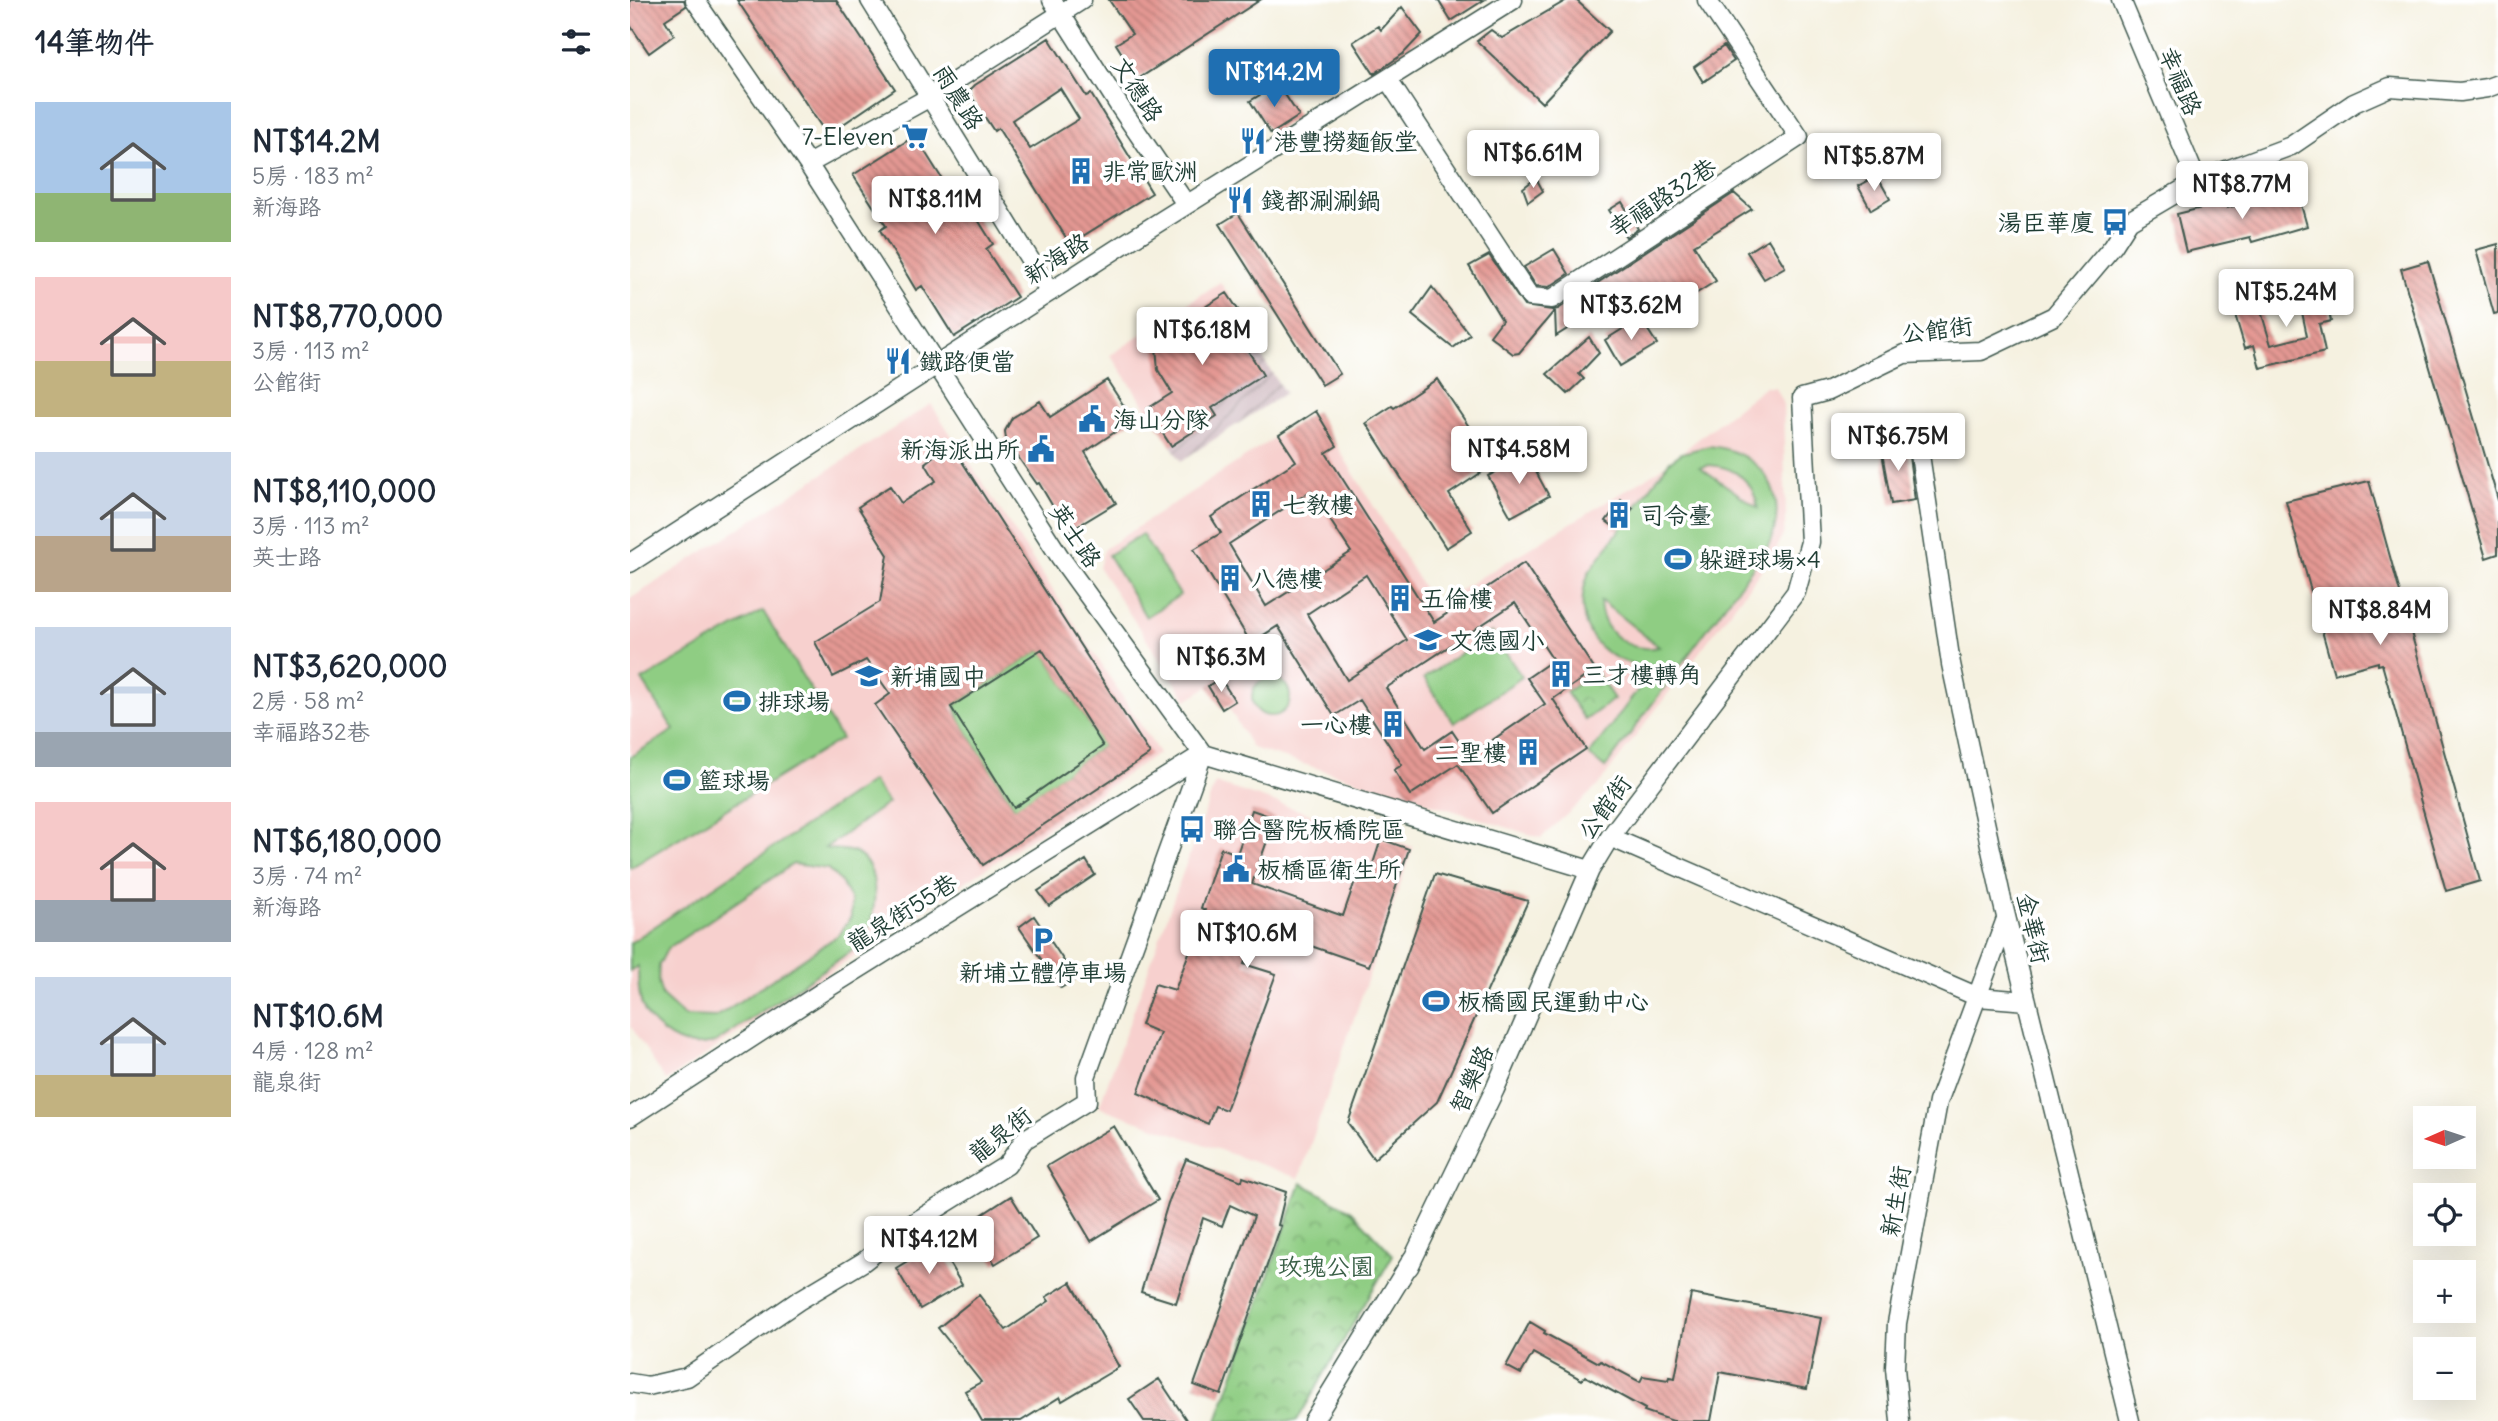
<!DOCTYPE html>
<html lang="zh-TW">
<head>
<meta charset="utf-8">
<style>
	body { margin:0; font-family:Delius,"LXGW WenKai TC",sans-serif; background:#f2f2f3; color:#1f2937; height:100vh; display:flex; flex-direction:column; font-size:26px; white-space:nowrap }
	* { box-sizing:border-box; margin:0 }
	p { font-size:23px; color:#747a83 }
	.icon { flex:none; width:38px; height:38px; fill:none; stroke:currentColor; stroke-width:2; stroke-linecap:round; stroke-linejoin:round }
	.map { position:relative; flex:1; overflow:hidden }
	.panel { display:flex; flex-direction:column; background:#fff; width:630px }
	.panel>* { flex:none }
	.needle { width:46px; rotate:267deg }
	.fabs { position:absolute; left:1783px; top:1106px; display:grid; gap:14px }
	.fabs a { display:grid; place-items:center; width:63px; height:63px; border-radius:0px; background:#fff; box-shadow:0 7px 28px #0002; font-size:35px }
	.price { position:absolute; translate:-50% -60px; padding:0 16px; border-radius:7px; background:#fff; color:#222; font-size:23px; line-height:46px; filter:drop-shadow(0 2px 4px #0008) }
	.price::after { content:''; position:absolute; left:50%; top:42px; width:21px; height:16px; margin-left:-10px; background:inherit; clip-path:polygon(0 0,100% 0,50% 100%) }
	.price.current { background:#1f6fb2; color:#fff }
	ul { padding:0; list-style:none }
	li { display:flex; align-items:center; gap:21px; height:175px; padding:0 35px }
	li span { display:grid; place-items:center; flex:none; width:196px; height:140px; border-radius:0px; color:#555 }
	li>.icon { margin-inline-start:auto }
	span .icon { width:84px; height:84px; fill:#fffc; stroke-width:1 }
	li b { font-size:30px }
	h2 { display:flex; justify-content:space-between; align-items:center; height:84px; padding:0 35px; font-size:30px }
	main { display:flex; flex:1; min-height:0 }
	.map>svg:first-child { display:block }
	.built { fill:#f7d0ce }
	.industrial { fill:url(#industrial-furrows) }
	.green { fill:#8fcd83; stroke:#57855c; stroke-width:2; fill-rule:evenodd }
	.park { fill:url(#park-crowns); stroke:#57855c; stroke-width:2 }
	.building { fill:url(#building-back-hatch); fill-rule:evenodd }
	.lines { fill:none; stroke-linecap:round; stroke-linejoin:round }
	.minor-casing { stroke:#3f584e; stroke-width:21 }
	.minor { stroke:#fff; stroke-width:18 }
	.labels { text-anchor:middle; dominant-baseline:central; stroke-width:7; stroke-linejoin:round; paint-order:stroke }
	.street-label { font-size:24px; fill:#1f3d34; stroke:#fff }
	.poi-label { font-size:24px; fill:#1f3d34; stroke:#fff; text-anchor:start }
	.park-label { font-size:24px; fill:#3b6148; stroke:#fff }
</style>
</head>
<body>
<main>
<section class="panel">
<h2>14筆物件<svg class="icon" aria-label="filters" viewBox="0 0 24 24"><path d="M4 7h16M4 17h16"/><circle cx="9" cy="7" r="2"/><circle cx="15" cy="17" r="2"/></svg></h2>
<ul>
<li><span style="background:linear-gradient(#a9c7e8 65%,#8fb573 0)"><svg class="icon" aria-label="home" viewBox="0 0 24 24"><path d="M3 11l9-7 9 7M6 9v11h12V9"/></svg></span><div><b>NT$14.2M</b><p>5房 · 183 m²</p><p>新海路</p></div></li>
<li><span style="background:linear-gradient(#f6c9c9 60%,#c2b280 0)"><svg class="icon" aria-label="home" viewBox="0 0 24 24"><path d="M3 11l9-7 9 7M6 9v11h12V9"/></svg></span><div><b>NT$8,770,000</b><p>3房 · 113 m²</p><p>公館街</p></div></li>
<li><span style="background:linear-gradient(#c9d6e8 60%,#b9a48a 0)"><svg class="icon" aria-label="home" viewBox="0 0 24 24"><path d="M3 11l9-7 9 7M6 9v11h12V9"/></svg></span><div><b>NT$8,110,000</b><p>3房 · 113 m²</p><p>英士路</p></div></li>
<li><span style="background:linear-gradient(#c9d6e8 75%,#9aa5b1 0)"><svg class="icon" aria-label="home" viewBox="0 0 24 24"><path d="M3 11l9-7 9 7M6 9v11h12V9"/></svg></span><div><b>NT$3,620,000</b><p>2房 · 58 m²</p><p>幸福路32巷</p></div></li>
<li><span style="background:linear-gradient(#f6c9c9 70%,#9aa5b1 0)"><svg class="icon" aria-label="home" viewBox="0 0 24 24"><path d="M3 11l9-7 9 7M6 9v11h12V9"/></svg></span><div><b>NT$6,180,000</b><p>3房 · 74 m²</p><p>新海路</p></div></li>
<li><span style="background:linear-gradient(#c9d6e8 70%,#c2b280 0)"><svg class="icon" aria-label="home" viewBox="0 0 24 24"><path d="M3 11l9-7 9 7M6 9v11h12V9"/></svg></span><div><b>NT$10.6M</b><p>4房 · 128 m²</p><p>龍泉街</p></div></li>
</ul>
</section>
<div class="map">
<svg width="1868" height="1421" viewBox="0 0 1868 1421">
	<defs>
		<pattern id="industrial-furrows" width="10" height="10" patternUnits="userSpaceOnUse" patternTransform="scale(1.75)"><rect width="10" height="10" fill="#d2bec4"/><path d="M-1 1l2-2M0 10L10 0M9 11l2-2" fill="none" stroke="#aa9ca0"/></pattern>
		<pattern id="park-crowns" width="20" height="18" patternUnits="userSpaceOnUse" patternTransform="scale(1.75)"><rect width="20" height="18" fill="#8fcd83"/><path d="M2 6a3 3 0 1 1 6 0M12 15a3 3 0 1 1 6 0" fill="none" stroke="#74a86c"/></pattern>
		<pattern id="building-back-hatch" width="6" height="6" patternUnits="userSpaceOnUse" patternTransform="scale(1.75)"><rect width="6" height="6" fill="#e49893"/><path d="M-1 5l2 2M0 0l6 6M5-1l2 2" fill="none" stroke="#b87d79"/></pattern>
	</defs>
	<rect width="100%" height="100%" fill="#fff"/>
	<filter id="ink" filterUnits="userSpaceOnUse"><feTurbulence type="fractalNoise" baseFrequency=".0143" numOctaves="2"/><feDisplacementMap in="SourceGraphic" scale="14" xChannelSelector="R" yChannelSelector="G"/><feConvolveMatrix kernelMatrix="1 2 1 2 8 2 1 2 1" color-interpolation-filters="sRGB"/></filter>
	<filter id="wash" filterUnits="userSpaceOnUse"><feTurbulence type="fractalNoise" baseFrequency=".00686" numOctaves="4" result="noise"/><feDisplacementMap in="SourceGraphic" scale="28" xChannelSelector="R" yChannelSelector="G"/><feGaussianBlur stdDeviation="1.57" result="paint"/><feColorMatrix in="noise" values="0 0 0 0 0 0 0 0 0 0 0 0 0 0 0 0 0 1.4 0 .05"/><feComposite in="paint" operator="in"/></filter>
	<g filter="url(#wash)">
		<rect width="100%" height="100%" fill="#f5f1e0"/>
		<!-- built -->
		<path class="built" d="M590 282 626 337 517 409 481 355Z
			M1134 387H1145L1153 404 1156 518 1153 535 1145 552 968 786 911 838 622 748 598 706 592 709 578 686 557 700 469 568 474 549 649 435 681 463 707 446 797 594 803 601 810 602 1029 470Z
			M301 404 529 753 36 1081 0 1025V599Z
			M585 783 783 847 669 1178 469 1107Z"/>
		<!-- industrial -->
		<path class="industrial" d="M621 340 655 393 551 461 517 409Z"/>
		<!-- green -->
		<path class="green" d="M1079 446C1134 451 1163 498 1137 548L975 768 959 755 1025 667C970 666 938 625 959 572L1039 462 1052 453ZM1080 465C1106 467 1124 482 1128 508L1070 467ZM970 601H971L1029 647C998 653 971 633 970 601Z
			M512 534 550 595 516 617 478 555Z
			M133 611 211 739 0 868V757L44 730 12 680Z
			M862 632 892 677 824 723 794 678Z
			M412 649 473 746 385 808 330 721 325 705Z
			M622 697a19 19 0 1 1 38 0a19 19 0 1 1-38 0Z
			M242 781 258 803 195 848C204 850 214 849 223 852 255 865 245 919 233 943L85 1043C78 1044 70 1046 63 1045 43 1043 18 1024 12 1005 8 993 8 979 8 966L0 971V943ZM163 864 198 869 211 882 221 901V917L210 934 86 1017 54 1016 32 996 28 981 29 965 37 949Z"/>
		<!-- park -->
		<path class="park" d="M966 672 984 699 955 720 936 692Z
			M671 1183 722 1211 763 1255 667 1421H587Z"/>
		<g id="blocks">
			<!-- building -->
			<path class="building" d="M0 0H54L56 6 35 20 44 35 19 53 0 25Z
				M107 0H206L265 89 197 135Z
				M479 0H630L508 79 486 44 502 34Z
				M808 0H854L821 21Z
				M937 0H946L980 31 912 103 847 41 861 30 872 38Z
				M772 7 792 34 773 54 744 74 723 42 748 26 751 30Z
				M419 38 456 96 461 94 522 193 440 244 368 128 364 131 343 99 340 90 345 85ZM430 88 449 119 400 149 382 120Z
				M1094 46 1104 61 1073 82 1064 67Z
				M648 84 669 116 641 134 620 101Z
				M285 136 314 182 322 178 363 244 356 249 387 297 324 337 292 286 286 290 250 230 256 226 223 175Z
				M1247 176 1260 199 1241 210 1228 186Z
				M906 178 913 191 898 202 893 188Z
				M1666 187 1677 226 1622 242 1620 237 1556 252 1547 214 1596 202 1597 208Z
				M1104 193 1122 209 1064 245 1086 281 1027 318 1004 287 926 336 925 310 889 353 883 354 860 336 872 320 839 266 859 255 894 306 922 310 928 309Z
				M992 202 1008 229 996 237 979 210Z
				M608 213 710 374 692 385 590 224Z
				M1138 239 1155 267 1134 279 1117 252Z
				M1868 244V313L1864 314 1846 250Z
				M924 249 939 274 919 287 906 286 894 267Z
				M1798 261 1868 500V554L1856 558 1771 269Z
				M1693 283 1701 321 1689 324 1695 352 1630 368 1624 345 1615 348 1603 308 1628 301 1641 345 1677 336 1667 288Z
				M802 287 840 335 823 348 782 315Z
				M597 293 626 337 614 344 633 375 582 408 587 416 541 446 517 409 542 393 528 370 525 335 554 316 556 319Z
				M1010 318 1027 344 990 366 975 340Z
				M959 337 969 353 949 374 954 379 938 394 917 374Z
				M807 379 864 464 819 494 842 531 816 548 736 423 762 406 764 408Z
				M477 380 503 420 455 452 486 503 438 532 409 483 407 484 376 440 375 431 382 418 410 401 420 417Z
				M686 411 707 446 696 453 804 622 894 563 965 670 923 699 956 749 862 813 828 764 780 795 764 770 772 765 730 700 704 716 648 626 621 643 564 549 591 533 581 517 666 461 649 435ZM681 491 721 552 636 606 599 544ZM736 575 777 640 717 680 677 614ZM885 603 923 660 897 678 915 704 839 756 822 731 795 749 756 688Z
				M1277 442 1285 500 1261 504 1251 447Z
				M320 443 520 754 353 865 245 705 260 694 236 660 203 677 185 642 250 602 258 555 228 507 260 486 271 503 306 481 295 463ZM412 649 473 746 384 808 321 707Z
				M897 455 919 496 881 517 858 476Z
				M1739 481 1850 881 1816 891 1752 664 1748 665V662L1704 674 1656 501Z
				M991 500 1003 508 987 529 976 521Z
				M590 678 605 701 592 709 578 686Z
				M622 810 645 818 622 884 713 916 727 875 738 879 751 839 779 849 739 966 626 927 614 964 646 974 596 1110 585 1106 578 1124 508 1093 530 1033 511 1025 525 984 545 990 575 910 571 908 591 848 607 854Z
				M456 860 465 875 419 906 408 891Z
				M805 874 898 901 807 1102 744 1159 718 1123Z
				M404 916 446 979 431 988 389 927Z
				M484 1126 528 1200 461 1241 417 1166Z
				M556 1159 612 1181 613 1177 656 1192 648 1225 651 1226 591 1395 564 1385 624 1216 600 1205 592 1226 573 1218 546 1303 511 1292 538 1203Z
				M381 1196 407 1238 365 1264 339 1223Z
				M307 1243 332 1285 290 1309 266 1268Z
				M441 1282 489 1367 432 1401 430 1397 391 1421H352L335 1391 351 1382 308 1328 349 1295 376 1330 419 1301 416 1297Z
				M1061 1294 1191 1318 1177 1389 1090 1372 1081 1421H1043L1014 1411 1015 1409 955 1376 952 1380 903 1353 891 1374 876 1366 900 1322 915 1331 914 1333 969 1363 971 1361 1010 1382 1013 1376 1038 1380 1039 1377 1045 1378Z
				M529 1379 557 1421H514L499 1399Z"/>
		</g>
	</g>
	<g filter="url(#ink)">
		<use href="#blocks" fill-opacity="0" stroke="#3f584e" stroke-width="2"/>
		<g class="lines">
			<defs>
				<path id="minor" d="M65 0 178 164 430 557 573 754 960 870
					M240 0 420 292
					M422 0 490 107 556 204
					M1491 0 1567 181
					M758 80 900 297 922 299 1169 137 1077 0
					M178 164 300 97 452 0
					M1288 441 1321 664 1371 896 1500 1421
					M0 563 491 246 883 0
					M980 837 1348 997 1397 1001
					M0 1117 198 988 573 754
					M779 1267 865 1089 960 870 980 837 1166 592 1180 542 1172 398 1198 391 1274 354 1351 351 1424 316 1483 246 1499 221 1567 181 1661 146 1724 103 1760 87 1830 92 1857 88 1868 84
					M0 1383 18 1386 57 1377 168 1301 233 1262 282 1224 377 1165 394 1140 457 1101 456 1077 573 754
					M683 1421 783 1258
					M1270 1421 1265 1368 1267 1323 1308 1102 1376 919"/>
			</defs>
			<!-- minor casing -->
			<use href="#minor" class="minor-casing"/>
			<!-- minor -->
			<use href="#minor" class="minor"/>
		</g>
	</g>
	<!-- icons -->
	<defs>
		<symbol id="supermarket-bare" viewBox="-9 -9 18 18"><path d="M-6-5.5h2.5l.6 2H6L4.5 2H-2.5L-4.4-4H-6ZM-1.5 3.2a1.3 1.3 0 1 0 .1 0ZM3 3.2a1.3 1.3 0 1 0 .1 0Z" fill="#1f6fb2" stroke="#fff" stroke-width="2.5" paint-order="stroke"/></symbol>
		<symbol id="restaurant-bare" viewBox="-9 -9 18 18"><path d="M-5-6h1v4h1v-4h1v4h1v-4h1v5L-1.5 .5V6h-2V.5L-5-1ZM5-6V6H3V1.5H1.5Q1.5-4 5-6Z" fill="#1f6fb2" stroke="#fff" stroke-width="2.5" paint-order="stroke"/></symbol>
		<symbol id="building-bare" viewBox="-9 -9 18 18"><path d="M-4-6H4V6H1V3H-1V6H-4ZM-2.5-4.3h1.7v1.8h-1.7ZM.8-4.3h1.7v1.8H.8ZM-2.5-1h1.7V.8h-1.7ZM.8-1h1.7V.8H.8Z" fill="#1f6fb2" stroke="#fff" stroke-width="2.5" paint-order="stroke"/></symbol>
		<symbol id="bus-bare" viewBox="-9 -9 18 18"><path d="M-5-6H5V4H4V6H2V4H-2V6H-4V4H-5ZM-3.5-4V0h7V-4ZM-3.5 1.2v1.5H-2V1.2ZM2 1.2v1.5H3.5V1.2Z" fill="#1f6fb2" stroke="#fff" stroke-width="2.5" paint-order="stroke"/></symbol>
		<symbol id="civic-bare" viewBox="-9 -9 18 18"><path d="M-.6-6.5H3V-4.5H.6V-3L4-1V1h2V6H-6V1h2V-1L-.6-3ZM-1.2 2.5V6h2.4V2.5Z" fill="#1f6fb2" stroke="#fff" stroke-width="2.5" paint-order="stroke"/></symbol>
		<symbol id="stadium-bare" viewBox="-9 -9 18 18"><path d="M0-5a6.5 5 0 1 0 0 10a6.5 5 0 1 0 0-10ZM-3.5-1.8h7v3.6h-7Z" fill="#1f6fb2" stroke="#fff" stroke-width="2.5" paint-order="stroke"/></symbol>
		<symbol id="school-bare" viewBox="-9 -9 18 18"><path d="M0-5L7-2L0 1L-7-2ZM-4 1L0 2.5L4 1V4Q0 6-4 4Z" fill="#1f6fb2" stroke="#fff" stroke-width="2.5" paint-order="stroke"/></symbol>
		<symbol id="parking-bare" viewBox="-9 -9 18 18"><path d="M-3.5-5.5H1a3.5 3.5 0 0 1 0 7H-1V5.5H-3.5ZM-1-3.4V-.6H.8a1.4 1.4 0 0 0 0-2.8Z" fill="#1f6fb2" stroke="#fff" stroke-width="2.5" paint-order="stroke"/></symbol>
	</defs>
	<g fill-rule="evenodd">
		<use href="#supermarket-bare" x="266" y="117" width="38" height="38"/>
		<use href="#restaurant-bare" x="604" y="122" width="38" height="38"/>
		<use href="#building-bare" x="432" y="152" width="38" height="38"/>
		<use href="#restaurant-bare" x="591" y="181" width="38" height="38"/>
		<use href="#bus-bare" x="1466" y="203" width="38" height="38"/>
		<use href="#restaurant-bare" x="249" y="342" width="38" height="38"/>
		<use href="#civic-bare" x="443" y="400" width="38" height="38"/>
		<use href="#civic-bare" x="392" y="430" width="38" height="38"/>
		<use href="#building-bare" x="612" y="485" width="38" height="38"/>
		<use href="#building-bare" x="970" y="496" width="38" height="38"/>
		<use href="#stadium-bare" x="1029" y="540" width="38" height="38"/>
		<use href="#building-bare" x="581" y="559" width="38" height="38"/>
		<use href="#building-bare" x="751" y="579" width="38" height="38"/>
		<use href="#school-bare" x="779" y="621" width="38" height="38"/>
		<use href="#building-bare" x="912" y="655" width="38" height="38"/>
		<use href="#school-bare" x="220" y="657" width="38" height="38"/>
		<use href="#stadium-bare" x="88" y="682" width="38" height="38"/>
		<use href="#building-bare" x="744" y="705" width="38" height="38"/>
		<use href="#building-bare" x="879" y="733" width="38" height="38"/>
		<use href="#stadium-bare" x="28" y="761" width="38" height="38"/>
		<use href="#bus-bare" x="543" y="810" width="38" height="38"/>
		<use href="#civic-bare" x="587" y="850" width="38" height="38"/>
		<use href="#parking-bare" x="394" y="921" width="38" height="38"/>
		<use href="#stadium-bare" x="787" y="982" width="38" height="38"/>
	</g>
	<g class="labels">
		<!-- street labels -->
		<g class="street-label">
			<text transform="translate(1551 81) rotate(67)">幸福路</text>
			<text transform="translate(508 89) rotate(57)">文德路</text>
			<text transform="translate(329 97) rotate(58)">雨農路</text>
			<text transform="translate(1032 197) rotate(-33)">幸福路32巷</text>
			<text transform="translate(426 258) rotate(-33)">新海路</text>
			<text transform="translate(1307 329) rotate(-7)">公館街</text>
			<text transform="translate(446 535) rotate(56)">英士路</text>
			<text transform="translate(974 807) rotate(-54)">公館街</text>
			<text transform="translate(272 912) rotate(-32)">龍泉街55巷</text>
			<text transform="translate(1404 928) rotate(77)">金華街</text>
			<text transform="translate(841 1079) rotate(-66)">智樂路</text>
			<text transform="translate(370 1134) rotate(-39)">龍泉街</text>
			<text transform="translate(1265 1201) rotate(-80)">新生街</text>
		</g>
		<!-- poi labels -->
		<g class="poi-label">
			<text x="264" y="136" text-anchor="end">7-Eleven</text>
			<text x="644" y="141">港豐撈麵飯堂</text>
			<text x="472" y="171">非常歐洲</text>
			<text x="631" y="200">錢都涮涮鍋</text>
			<text x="1464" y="222" text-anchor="end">湯臣華廈</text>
			<text x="289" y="361">鐵路便當</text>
			<text x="483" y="419">海山分隊</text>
			<text x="390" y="449" text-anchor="end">新海派出所</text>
			<text x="652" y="504">七教樓</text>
			<text x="1010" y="515">司令臺</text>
			<text x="1069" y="559">躲避球場×4</text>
			<text x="621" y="578">八德樓</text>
			<text x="791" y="598">五倫樓</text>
			<text x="819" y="640">文德國小</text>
			<text x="952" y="674">三才樓轉角</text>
			<text x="260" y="676">新埔國中</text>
			<text x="128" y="701">排球場</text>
			<text x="742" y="724" text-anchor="end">一心樓</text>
			<text x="877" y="752" text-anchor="end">二聖樓</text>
			<text x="68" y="780">籃球場</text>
			<text x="583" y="829">聯合醫院板橋院區</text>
			<text x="627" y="869">板橋區衛生所</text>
			<text x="413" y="972" text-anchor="middle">新埔立體停車場</text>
			<text x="827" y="1001">板橋國民運動中心</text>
		</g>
		<!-- park labels -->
		<g class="park-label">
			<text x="696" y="1266">玫瑰公園</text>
		</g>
	</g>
</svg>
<div class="fabs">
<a><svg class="needle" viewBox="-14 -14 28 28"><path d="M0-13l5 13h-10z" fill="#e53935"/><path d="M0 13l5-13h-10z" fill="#747a83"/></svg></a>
<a><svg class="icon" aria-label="locate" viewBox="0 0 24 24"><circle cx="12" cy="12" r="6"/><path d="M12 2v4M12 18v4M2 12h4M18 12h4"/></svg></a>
<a>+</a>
<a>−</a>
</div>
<b class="price current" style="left:644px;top:109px">NT$14.2M</b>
<b class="price" style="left:903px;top:190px">NT$6.61M</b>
<b class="price" style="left:1244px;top:193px">NT$5.87M</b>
<b class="price" style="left:1612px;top:221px">NT$8.77M</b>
<b class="price" style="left:305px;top:236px">NT$8.11M</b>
<b class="price" style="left:1656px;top:329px">NT$5.24M</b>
<b class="price" style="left:1001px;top:342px">NT$3.62M</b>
<b class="price" style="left:572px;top:367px">NT$6.18M</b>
<b class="price" style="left:1268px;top:473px">NT$6.75M</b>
<b class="price" style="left:889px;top:486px">NT$4.58M</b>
<b class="price" style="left:1750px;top:647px">NT$8.84M</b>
<b class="price" style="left:591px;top:694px">NT$6.3M</b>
<b class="price" style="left:617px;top:970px">NT$10.6M</b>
<b class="price" style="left:299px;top:1276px">NT$4.12M</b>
</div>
</main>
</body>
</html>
